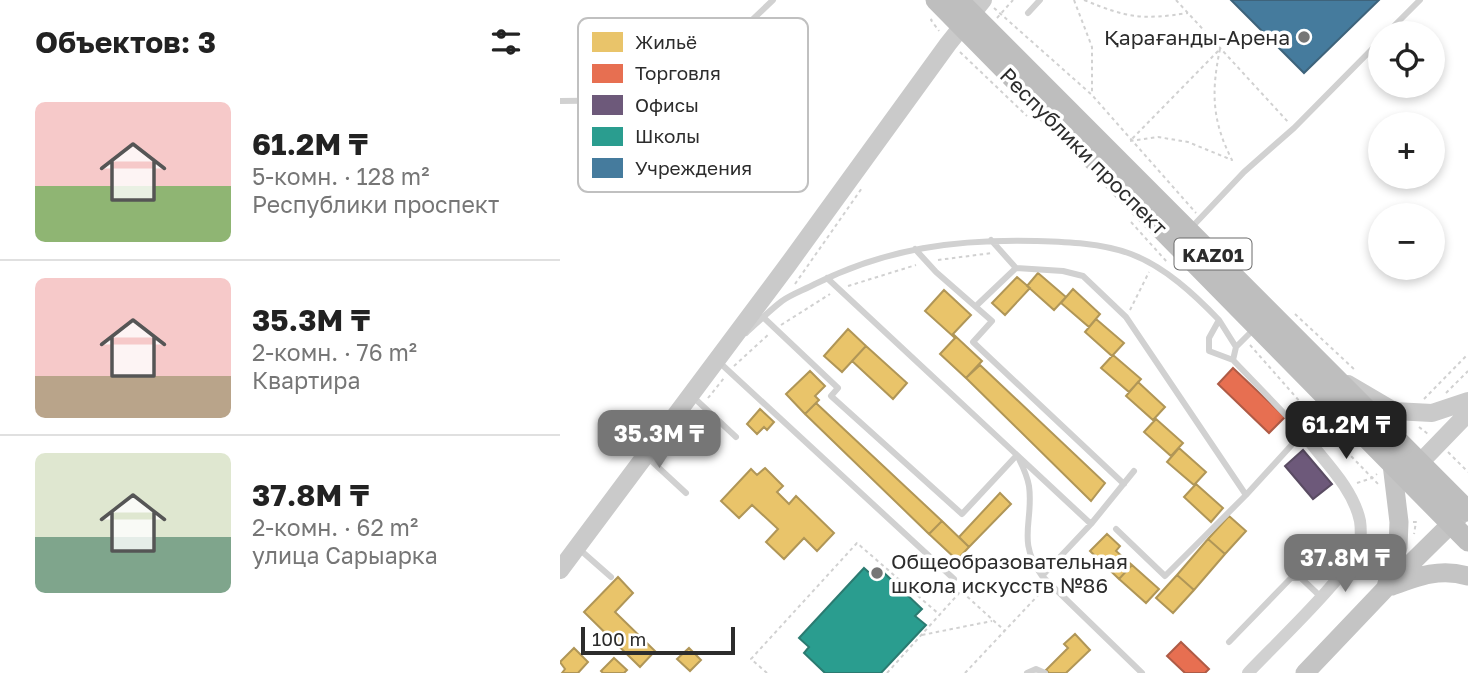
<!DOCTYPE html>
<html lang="ru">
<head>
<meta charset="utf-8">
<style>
	body { margin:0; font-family:"Golos Text",sans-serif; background:#f6f6f6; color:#222; height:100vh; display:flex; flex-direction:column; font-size:26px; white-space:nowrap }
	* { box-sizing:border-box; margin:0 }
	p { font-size:23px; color:#767676 }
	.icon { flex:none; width:38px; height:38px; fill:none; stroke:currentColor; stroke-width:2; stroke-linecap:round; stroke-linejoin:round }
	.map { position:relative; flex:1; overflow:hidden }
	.drawer { display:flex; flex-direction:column; background:#fff; width:560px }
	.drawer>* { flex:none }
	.buttons { position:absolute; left:808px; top:21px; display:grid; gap:14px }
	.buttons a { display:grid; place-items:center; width:77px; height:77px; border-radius:50%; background:#fff; box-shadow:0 4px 10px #0003; font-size:35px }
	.scale { position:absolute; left:21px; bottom:18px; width:154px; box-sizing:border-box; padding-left:7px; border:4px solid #2c2c2c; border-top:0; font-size:19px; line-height:24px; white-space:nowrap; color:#2c2c2c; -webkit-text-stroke:5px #fff; paint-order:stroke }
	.price { position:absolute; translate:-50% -60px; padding:0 16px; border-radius:14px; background:#767676; color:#fff; font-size:23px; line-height:46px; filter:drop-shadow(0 2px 4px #0008) }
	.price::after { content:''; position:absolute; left:50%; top:42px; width:21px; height:16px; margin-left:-10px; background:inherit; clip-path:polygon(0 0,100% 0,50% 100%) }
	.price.selected { background:#222; color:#fff }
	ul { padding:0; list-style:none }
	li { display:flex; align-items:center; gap:21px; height:175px; padding:0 35px }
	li+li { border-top:2px solid #e0e0e0 }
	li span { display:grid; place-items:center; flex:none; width:196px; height:140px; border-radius:10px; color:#555 }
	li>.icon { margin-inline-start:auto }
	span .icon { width:84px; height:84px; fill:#fffc; stroke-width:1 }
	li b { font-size:30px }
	h2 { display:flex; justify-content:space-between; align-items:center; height:84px; padding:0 35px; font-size:30px }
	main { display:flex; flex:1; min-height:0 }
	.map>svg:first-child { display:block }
	.homes { fill:#e9c46a; stroke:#b09657; stroke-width:2 }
	.shops { fill:#e76f51; stroke:#af5b46; stroke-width:2 }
	.offices { fill:#6d597a; stroke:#5a4c63; stroke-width:2 }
	.schools { fill:#2a9d8f; stroke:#2b7b71; stroke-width:2 }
	.public { fill:#457b9d; stroke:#3e637b; stroke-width:2 }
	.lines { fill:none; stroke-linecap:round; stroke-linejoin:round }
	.path { stroke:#d1d1d1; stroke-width:2; stroke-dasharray:3.5 3.5; stroke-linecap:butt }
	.lane { stroke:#d1d1d1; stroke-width:6 }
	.street { stroke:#d1d1d1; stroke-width:12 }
	.secondary { stroke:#cacaca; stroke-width:18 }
	.primary { stroke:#c4c4c4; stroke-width:19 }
	.highway { stroke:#bebebe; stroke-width:21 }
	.poi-dot { fill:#767676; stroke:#fff; stroke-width:2.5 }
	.labels { text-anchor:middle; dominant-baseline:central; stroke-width:7; stroke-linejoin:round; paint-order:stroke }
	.shield { fill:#fff; stroke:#6b6b6b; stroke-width:2 }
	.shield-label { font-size:19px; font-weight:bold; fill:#2c2c2c }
	.poi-label { font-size:21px; fill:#2c2c2c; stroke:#fff; text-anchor:end }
	.street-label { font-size:21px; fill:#2c2c2c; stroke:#fff }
	.key { fill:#fff; stroke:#c0c0c0; stroke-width:2 }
	.key-label { font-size:19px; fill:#2c2c2c }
</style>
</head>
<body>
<main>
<section class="drawer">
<h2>Объектов: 3<svg class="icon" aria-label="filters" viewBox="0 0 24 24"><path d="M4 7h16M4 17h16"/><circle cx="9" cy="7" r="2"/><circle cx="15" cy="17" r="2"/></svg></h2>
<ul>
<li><span style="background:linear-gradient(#f6c9c9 60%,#8fb573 0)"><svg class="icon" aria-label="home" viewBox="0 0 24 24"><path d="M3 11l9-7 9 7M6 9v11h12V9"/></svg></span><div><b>61.2M ₸</b><p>5-комн. · 128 m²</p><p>Республики проспект</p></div></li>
<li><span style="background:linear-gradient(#f6c9c9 70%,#b9a48a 0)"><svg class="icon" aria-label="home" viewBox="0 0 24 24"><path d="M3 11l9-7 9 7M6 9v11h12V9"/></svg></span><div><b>35.3M ₸</b><p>2-комн. · 76 m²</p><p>Квартира</p></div></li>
<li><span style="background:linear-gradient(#dfe7d0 60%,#7fa58c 0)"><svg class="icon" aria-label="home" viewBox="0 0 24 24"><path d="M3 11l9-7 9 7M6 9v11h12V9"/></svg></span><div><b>37.8M ₸</b><p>2-комн. · 62 m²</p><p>улица Сарыарка</p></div></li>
</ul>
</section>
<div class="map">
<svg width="908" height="673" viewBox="0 0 908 673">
	<rect width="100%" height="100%" fill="#fff"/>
	<!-- homes -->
	<path class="homes" d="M478 273 506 297 494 310 467 286Z
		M457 277 470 288 445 315 432 303Z
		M513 289 540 314 529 327 501 303Z
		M384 290 411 315 393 334 422 361 406 378 380 354 395 338 365 311Z
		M536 319 564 343 552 356 525 332Z
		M288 329 306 346 282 372 264 356Z
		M306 346 347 383 333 399 292 361Z
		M553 355 581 379 569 392 541 368Z
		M420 365 545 483 531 501 406 378Z
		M250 371 265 386 255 396 259 400 245 414 226 394Z
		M578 382 605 407 593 420 566 396Z
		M256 403 382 521 369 534 245 414Z
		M200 409 214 422 207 430 204 427 197 434 187 424Z
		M596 419 623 443 611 456 584 432Z
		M619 448 646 472 634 485 607 462Z
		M205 468 223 486 217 492 229 504 236 496 274 533 257 551 244 538 224 559 206 542 218 529 192 505 179 518 161 501 191 469 197 475Z
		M636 484 663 508 651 522 624 497Z
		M440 493 451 504 409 547 399 537Z
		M669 516 686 531 665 554 648 539Z
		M382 521 409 547 397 560 369 534Z
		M547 534 560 546 556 551 572 565 559 579 530 551Z
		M648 539 665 554 634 590 617 575Z
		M572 565 599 589 586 603 559 579Z
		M617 575 634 590 613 613 596 598Z
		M58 577 73 593 55 612 95 651 80 667 24 612Z
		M515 634 530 650 506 673H489L486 670 508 648 504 644Z
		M14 648 28 662 18 673H2L5 669 0 662Z
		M129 648 141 660 130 671 117 659Z
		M54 658 67 670 64 673H43L41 671Z"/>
	<!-- shops -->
	<path class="shops" d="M673 368 725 417 709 433 658 384Z
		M621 642 649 669 645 673H625L607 656Z"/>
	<!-- offices -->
	<path class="offices" d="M743 450 772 484 753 499 725 466Z"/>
	<!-- schools -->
	<path class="schools" d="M304 568 314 577 321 570 362 609 355 616 366 625 321 673H265L244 653 249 647 239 638Z"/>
	<!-- public -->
	<path class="public" d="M671 0H819L744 73Z"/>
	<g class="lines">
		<!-- path -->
		<path class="path" d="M514 0 532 47V94
			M524 0C568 18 581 20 628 13
			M616 0 729 123
			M434 8 532 95 636 213
			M437 18 453 0
			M372 19 371 20 379 31
			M660 49C651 92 652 121 672 160L628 142 598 137 570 141Z
			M400 52 467 116
			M571 222 607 262
			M378 260 432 253
			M235 284 302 188
			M288 286 356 265
			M570 310 589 272
			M735 314 795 370
			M221 325 270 294
			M690 345 749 412
			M174 366 209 334
			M886 393 908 371
			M148 398 164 378
			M864 399 908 354
			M762 426 819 485
			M859 427 868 434
			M888 452 908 472
			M101 460 138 411
			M797 483 812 478 817 474
			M853 522H856L854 534
			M362 635 432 621
			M207 673 191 659 297 543 380 615
			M327 673 401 591 445 631
			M405 673 484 589"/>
		<!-- lane -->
		<path class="lane" d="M468 13 480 0
			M827 33 860 0
			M0 101 89 100 128 81 213 0
			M631 228 684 172 734 128 821 40
			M431 240 456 268 503 271 523 276 566 317 686 495
			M355 249 376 272 432 321 413 342 564 484
			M267 278 531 524 574 471
			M416 306 456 268
			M203 317 278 388 271 396 402 514 457 455C462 465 467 474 469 486 474 521 456 541 482 576
			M659 320 676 347
			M694 329 676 347 673 360 742 432
			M186 333C198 322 209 311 222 301 232 294 244 290 255 284 327 248 397 239 476 241 507 242 541 243 571 254 605 267 634 294 659 320L649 338V351L673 360
			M159 362 394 579
			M131 395 176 437
			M86 456 126 493
			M531 524 482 576 582 673
			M556 529 605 576 686 495 769 404
			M18 548 51 577
			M669 642 731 578H741L761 597
			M467 673 476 669 485 673"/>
		<!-- street -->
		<path class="street" d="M688 673C711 648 793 572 800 543 801 538 801 527 800 521 793 487 762 459 742 432"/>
		<!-- secondary -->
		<path class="secondary" d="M788 384 834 411 872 413 908 401
			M852 471 908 413
			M0 570 227 266 388 44 423 0"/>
		<!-- primary -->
		<path class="primary" d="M832 586C859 576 880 568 908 576
			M826 587 838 547 839 522 832 464
			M745 673 825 589 901 514"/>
		<!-- highway -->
		<path class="highway" d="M376 0 908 541
			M398 0 908 511"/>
	</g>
	<!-- markers -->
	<g class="poi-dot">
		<circle cx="744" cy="37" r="7"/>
		<circle cx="317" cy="573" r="7"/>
	</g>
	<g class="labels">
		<!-- shield labels -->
		<rect class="shield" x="614.5" y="238.5" width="77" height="31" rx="5"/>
		<g class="shield-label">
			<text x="653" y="254">KАZ01</text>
		</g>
		<!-- poi labels -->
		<g class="poi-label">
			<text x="730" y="37">Қарағанды-Арена</text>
			<text x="331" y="561" text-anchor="start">Общеобразовательная<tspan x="331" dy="24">школа искусств №86</tspan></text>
		</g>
		<!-- street labels -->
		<g class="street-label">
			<text transform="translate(524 151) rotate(45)">Республики проспект</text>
		</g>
	</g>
	<!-- legend -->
	<rect x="18" y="18" width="230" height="174" rx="10" class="key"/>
	<rect x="32" y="32" width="31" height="20" fill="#e9c46a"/>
	<rect x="32" y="64" width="31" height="19" fill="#e76f51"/>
	<rect x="32" y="95" width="31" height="20" fill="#6d597a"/>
	<rect x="32" y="127" width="31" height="19" fill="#2a9d8f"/>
	<rect x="32" y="158" width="31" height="20" fill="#457b9d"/>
	<g class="key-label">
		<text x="75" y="49">Жильё</text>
		<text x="75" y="80">Торговля</text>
		<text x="75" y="112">Офисы</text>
		<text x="75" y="143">Школы</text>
		<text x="75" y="175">Учреждения</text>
	</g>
</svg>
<div class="buttons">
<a><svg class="icon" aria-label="locate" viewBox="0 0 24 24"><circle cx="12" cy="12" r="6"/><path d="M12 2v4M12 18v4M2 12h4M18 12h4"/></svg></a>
<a>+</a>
<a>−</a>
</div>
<div class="scale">100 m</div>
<b class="price selected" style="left:786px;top:461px">61.2M ₸</b>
<b class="price" style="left:99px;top:470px">35.3M ₸</b>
<b class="price" style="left:785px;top:594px">37.8M ₸</b>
</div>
</main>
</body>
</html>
